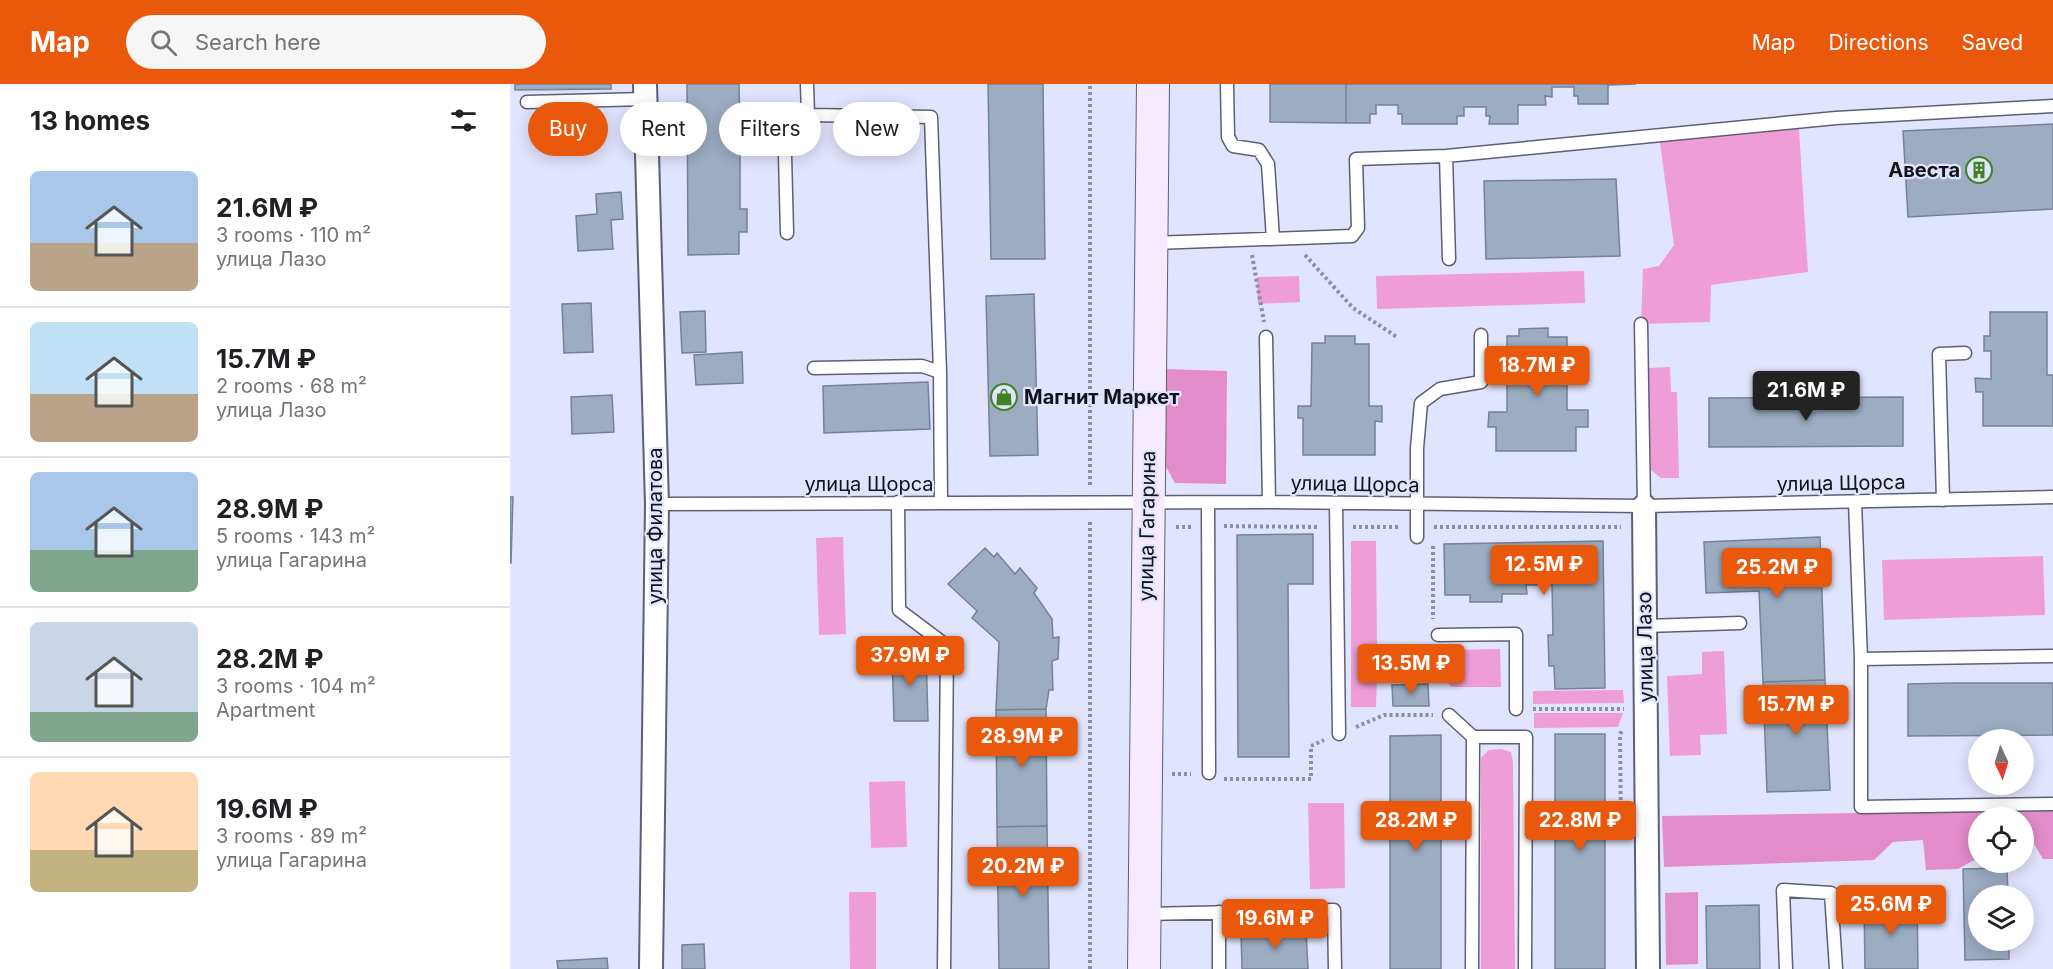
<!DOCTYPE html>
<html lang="en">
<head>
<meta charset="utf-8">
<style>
	body { margin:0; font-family:Inter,sans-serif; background:#f6f6f6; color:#202124; height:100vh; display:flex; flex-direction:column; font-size:22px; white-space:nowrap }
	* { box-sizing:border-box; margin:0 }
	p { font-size:20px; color:#757577 }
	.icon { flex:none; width:33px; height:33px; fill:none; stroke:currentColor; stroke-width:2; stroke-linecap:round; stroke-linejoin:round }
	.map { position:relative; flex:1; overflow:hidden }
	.panel { display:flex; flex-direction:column; background:#fff; width:510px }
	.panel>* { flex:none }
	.hud { position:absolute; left:18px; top:18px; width:570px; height:54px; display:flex; gap:12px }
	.needle { width:39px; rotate:176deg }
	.buttons { position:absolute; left:1458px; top:645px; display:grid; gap:12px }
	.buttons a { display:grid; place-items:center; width:66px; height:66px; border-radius:50%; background:#fff; box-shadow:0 3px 15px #0003; font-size:30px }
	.price { position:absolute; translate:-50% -51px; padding:0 14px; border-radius:6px; background:#ea580c; color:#fff; font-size:20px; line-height:39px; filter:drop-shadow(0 2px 3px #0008) }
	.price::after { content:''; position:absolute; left:50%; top:36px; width:18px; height:14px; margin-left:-9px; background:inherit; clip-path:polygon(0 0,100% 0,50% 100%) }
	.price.current { background:#222; color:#fff }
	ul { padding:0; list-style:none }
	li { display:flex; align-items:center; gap:18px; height:150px; padding:0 30px }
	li+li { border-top:2px solid #e0e0e0 }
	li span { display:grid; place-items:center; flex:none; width:168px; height:120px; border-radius:9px; color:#555 }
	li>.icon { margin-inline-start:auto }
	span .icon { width:72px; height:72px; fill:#fffc; stroke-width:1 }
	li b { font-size:26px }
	h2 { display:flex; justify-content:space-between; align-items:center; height:72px; padding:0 30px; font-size:26px }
	.chip { padding:0 21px; border-radius:27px; background:#fff; box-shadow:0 3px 15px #0003; font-size:21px; line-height:54px }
	.chip.current { background:#ea580c; color:#fff }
	header { display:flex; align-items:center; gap:36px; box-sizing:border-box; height:84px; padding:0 30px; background:#ea580c; color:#fff }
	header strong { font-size:28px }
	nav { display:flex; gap:33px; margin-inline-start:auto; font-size:21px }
	.search { width:420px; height:54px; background:#f6f6f6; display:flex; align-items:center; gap:15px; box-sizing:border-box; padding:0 21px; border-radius:33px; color:#757577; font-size:22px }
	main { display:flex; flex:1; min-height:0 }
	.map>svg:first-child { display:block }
	.green { fill:#ef9dd7 }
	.forest { fill:#e28cca }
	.building { fill:#9cadc2; stroke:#738396; stroke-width:1.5 }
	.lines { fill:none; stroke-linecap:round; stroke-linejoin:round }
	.lane-casing { stroke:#5d5f75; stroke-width:15 }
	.street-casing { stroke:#5d5f75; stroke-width:26 }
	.secondary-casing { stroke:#5d5f75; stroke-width:34 }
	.path { stroke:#8c8ea1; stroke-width:4; stroke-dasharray:3 3; stroke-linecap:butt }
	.lane { stroke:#fff; stroke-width:12 }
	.street { stroke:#fff; stroke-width:22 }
	.secondary { stroke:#f5eaff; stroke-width:32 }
	.labels { text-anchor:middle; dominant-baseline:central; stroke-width:4.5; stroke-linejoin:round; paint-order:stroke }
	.poi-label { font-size:20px; font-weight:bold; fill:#12121b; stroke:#e1e4fd; text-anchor:end }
	.street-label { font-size:20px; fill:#12121b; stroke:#e1e4fd }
</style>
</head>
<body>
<header>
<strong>Map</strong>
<div class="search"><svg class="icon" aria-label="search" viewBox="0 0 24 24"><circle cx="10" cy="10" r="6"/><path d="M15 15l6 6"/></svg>Search here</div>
<nav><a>Map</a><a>Directions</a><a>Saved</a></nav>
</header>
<main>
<section class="panel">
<h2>13 homes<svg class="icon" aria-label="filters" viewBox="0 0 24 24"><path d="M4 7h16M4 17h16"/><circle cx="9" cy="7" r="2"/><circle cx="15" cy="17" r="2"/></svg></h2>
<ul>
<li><span style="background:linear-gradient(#a9c7e8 60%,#b9a48a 0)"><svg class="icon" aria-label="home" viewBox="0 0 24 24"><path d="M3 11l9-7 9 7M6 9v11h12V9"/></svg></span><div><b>21.6M ₽</b><p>3 rooms · 110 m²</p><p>улица Лазо</p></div></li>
<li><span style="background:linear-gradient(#bfe0f5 60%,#b9a48a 0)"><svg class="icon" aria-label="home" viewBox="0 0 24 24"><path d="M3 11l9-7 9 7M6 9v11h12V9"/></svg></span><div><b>15.7M ₽</b><p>2 rooms · 68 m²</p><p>улица Лазо</p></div></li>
<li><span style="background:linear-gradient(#a9c7e8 65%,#7fa58c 0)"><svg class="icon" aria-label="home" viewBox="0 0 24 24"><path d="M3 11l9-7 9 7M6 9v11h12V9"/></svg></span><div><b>28.9M ₽</b><p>5 rooms · 143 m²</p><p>улица Гагарина</p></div></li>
<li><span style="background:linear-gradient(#c9d6e8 75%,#7fa58c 0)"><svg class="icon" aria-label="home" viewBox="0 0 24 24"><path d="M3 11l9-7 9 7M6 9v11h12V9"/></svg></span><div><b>28.2M ₽</b><p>3 rooms · 104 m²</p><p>Apartment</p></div></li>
<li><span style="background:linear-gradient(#ffd9b3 65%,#c2b280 0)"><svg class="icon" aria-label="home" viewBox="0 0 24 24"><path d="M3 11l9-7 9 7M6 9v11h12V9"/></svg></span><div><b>19.6M ₽</b><p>3 rooms · 89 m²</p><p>улица Гагарина</p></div></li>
</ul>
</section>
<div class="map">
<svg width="1543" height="885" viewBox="0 0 1543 885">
	<rect width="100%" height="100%" fill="#e1e4fd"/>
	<!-- green -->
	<path class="green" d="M1289 45 1298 188 1201 201 1200 238 1131 240 1133 185 1149 182 1164 161 1149 52Z
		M1074 187 1075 219 867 225 866 192Z
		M789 192 790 218 748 220 747 193Z
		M1160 283 1161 308H1167L1169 394H1151L1141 386 1138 284Z
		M333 453 336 550 309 551 306 454Z
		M841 457H866L867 568 898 567 899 592 867 593 866 623H841Z
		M1533 472 1535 531 1374 536 1372 476Z
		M990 565 991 603H941L929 587H904L903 567Z
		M1214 567 1217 650 1190 651 1191 671 1160 672 1157 592 1192 590V568Z
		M1113 606 1114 619 1023 620V607Z
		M1024 629H1113L1108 643 1024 644Z
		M991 665 1001 668 1003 678 1005 885H971V674L979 666Z
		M395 697 397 763 361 764 359 698Z
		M798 719H834L835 804 800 805Z
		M339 808H366V885H340Z"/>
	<!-- forest -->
	<path class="forest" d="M656 285 717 287 716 400 665 399 654 379Z
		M1543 726V775H1533L1517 748H1514V734H1468V774L1448 785 1416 786 1413 756 1383 758 1364 776 1154 783 1152 732Z
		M1188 808V880L1156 881 1155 809Z"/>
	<!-- building -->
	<path class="building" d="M5 0H101V5L5 6Z
		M177 0H229L230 45H237V67H230V125H237V148H229V170L178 171Z
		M478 0H533L535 175H481Z
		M760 0H836V39L760 38Z
		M836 0H1126L1098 1V20H1068V12H1064V3H1042V13L1035 12 1036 21H1008V40H979L980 32H976V23H954V32H947V40H892V30H888V21H866V30H860V39H836Z
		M1543 40V125L1398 133 1393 47Z
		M1106 95 1110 172 976 175 974 97Z
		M111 108 113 135 101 136 103 165 68 167 66 132 87 130 86 110Z
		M524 210 528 371 480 372 476 212Z
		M81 219 83 268 54 269 52 220Z
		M195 227 196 268 172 269 170 228Z
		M1480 228H1537V291H1543V342H1473V308H1466L1465 294 1481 295V267H1474V252H1480Z
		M1038 244V253H1057V326H1078V343H1066V367H986V343H978L979 328H997V252H1009V245Z
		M815 252H845V260H859V322H872V338L865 337V371H793V334H788V322H801L802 259H815Z
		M232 268 233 299 186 301 184 271Z
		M418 298 420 345 314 349 313 302Z
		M102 311 104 348 62 350 61 313Z
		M1393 313V362L1199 363V314Z
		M0 413H3L1 479H0Z
		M803 450V500H778L779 673H728L727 451Z
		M1310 453 1315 596 1253 598 1249 507 1196 509 1194 458Z
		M1093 457 1095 604 1045 605 1044 582H1039L1038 551H1043L1042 501H1016L1017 510H992V518H960V511H935L934 460Z
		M475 464 484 473 487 469 505 490 510 484 527 504 524 509 542 535 543 554 549 553 548 575 542 577 543 606H539L536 625 486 626 489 558 462 534 467 527 438 500Z
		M416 568 418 637H384L382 569Z
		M1315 596 1320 706 1257 708 1253 598Z
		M1442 599H1543V651L1398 652V600Z
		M918 600 919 622H883L882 601Z
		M536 625 537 742 487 743 486 626Z
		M1045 650H1095V885H1045Z
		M931 651V885H880V652Z
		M537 742 539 885H489L487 743Z
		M1497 784 1498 812H1468V856H1499V875L1455 876 1453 785Z
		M1407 818 1408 885H1355L1354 819Z
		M1249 821 1250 885H1197L1196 822Z
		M796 846 798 885H732L731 848Z
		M194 860 195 885H172V861Z
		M97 874 98 885H48L47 877Z"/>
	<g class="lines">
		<defs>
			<path id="lane" d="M297 0 298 31 421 33 430 288
				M717 0 718 53 723 62 749 66 758 80 763 155
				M17 18 136 15
				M936 72 939 175
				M277 149 274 32 298 31
				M643 159 842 152 848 144 846 75 936 72 1326 34 1543 22
				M1131 240 1134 422
				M756 253 759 418
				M304 284 412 282 430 288 431 419
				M1433 416 1429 270 1455 269
				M388 418 389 526 437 562 434 885
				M1345 418 1351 575 1543 572
				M698 419 699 689
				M147 420 759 418 1134 422 1543 413
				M826 420 829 650
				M907 453V364L911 319 930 305 971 298V251
				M1135 542 1230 539
				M928 551 1006 550V625
				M1351 575V723L1543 720
				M939 631 963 653
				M709 828V885
				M635 830 824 826 825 885
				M962 885 963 653H1016L1015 885
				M1276 885 1273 806 1321 809 1326 885"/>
			<path id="street" d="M135 0 147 420 141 885
				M1134 422 1138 885"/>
			<path id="secondary" d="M634 885 643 0"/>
		</defs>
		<!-- lane casing -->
		<use href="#lane" class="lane-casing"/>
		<!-- street casing -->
		<use href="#street" class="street-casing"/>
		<!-- secondary casing -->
		<use href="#secondary" class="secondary-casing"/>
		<!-- path -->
		<path class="path" d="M742 171 754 238
			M795 171 843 224 887 253
			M580 401V0
			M714 442 808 443
			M666 443H682
			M843 443H889
			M924 443H1111
			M923 462V535
			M1023 625H1114
			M846 643 874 631H923
			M662 690H681
			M714 695H801V662L814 656
			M1111 746 1110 651 1112 646
			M580 885V436"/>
		<!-- lane -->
		<use href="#lane" class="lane"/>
		<!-- street -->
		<use href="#street" class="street"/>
		<!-- secondary -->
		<use href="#secondary" class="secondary"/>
	</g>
	<!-- icons -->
	<defs>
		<symbol id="building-ring" viewBox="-11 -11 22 22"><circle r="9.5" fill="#e1e4fd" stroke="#408224" stroke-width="1.5"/><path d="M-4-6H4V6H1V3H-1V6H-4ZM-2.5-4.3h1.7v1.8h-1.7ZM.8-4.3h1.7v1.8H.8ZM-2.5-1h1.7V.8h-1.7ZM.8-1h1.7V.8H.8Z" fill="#408224"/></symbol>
		<symbol id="shop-ring" viewBox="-11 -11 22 22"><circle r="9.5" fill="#e1e4fd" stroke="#408224" stroke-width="1.5"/><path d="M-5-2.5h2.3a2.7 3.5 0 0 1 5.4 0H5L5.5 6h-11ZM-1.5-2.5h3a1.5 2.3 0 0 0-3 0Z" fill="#408224"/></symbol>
	</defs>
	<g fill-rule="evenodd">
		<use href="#building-ring" x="1454" y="71" width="30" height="30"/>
		<use href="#shop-ring" x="479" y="298" width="30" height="30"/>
	</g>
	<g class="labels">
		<!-- poi labels -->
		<g class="poi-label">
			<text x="1450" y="86">Авеста</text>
			<text x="514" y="313" text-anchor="start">Магнит Маркет</text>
		</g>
		<!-- street labels -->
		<g class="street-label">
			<text transform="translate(1331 399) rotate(-1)">улица Щорса</text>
			<text x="359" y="400">улица Щорса</text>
			<text transform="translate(845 400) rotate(1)">улица Щорса</text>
			<text transform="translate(145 442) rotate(-90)">улица Филатова</text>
			<text transform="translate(637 442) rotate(-89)">улица Гагарина</text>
			<text transform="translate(1135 563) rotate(-91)">улица Лазо</text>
		</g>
	</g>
</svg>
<div class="buttons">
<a><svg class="needle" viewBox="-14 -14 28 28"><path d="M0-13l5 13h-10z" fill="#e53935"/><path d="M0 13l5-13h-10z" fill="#757577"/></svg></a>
<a><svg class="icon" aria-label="locate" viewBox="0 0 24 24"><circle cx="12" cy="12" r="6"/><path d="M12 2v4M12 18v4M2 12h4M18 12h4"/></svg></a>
<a><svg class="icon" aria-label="layers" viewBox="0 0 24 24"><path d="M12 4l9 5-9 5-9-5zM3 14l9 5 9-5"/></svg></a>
</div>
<b class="price" style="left:1027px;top:313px">18.7M ₽</b>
<b class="price current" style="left:1296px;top:338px">21.6M ₽</b>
<b class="price" style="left:1034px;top:512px">12.5M ₽</b>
<b class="price" style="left:1267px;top:515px">25.2M ₽</b>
<b class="price" style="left:400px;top:603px">37.9M ₽</b>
<b class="price" style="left:901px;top:611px">13.5M ₽</b>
<b class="price" style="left:1286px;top:652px">15.7M ₽</b>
<b class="price" style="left:512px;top:684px">28.9M ₽</b>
<b class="price" style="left:906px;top:768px">28.2M ₽</b>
<b class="price" style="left:1070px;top:768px">22.8M ₽</b>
<b class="price" style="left:513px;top:814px">20.2M ₽</b>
<b class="price" style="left:1381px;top:852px">25.6M ₽</b>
<b class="price" style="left:765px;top:866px">19.6M ₽</b>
<div class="hud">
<a class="chip current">Buy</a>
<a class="chip">Rent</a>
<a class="chip">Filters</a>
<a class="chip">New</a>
</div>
</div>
</main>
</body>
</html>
